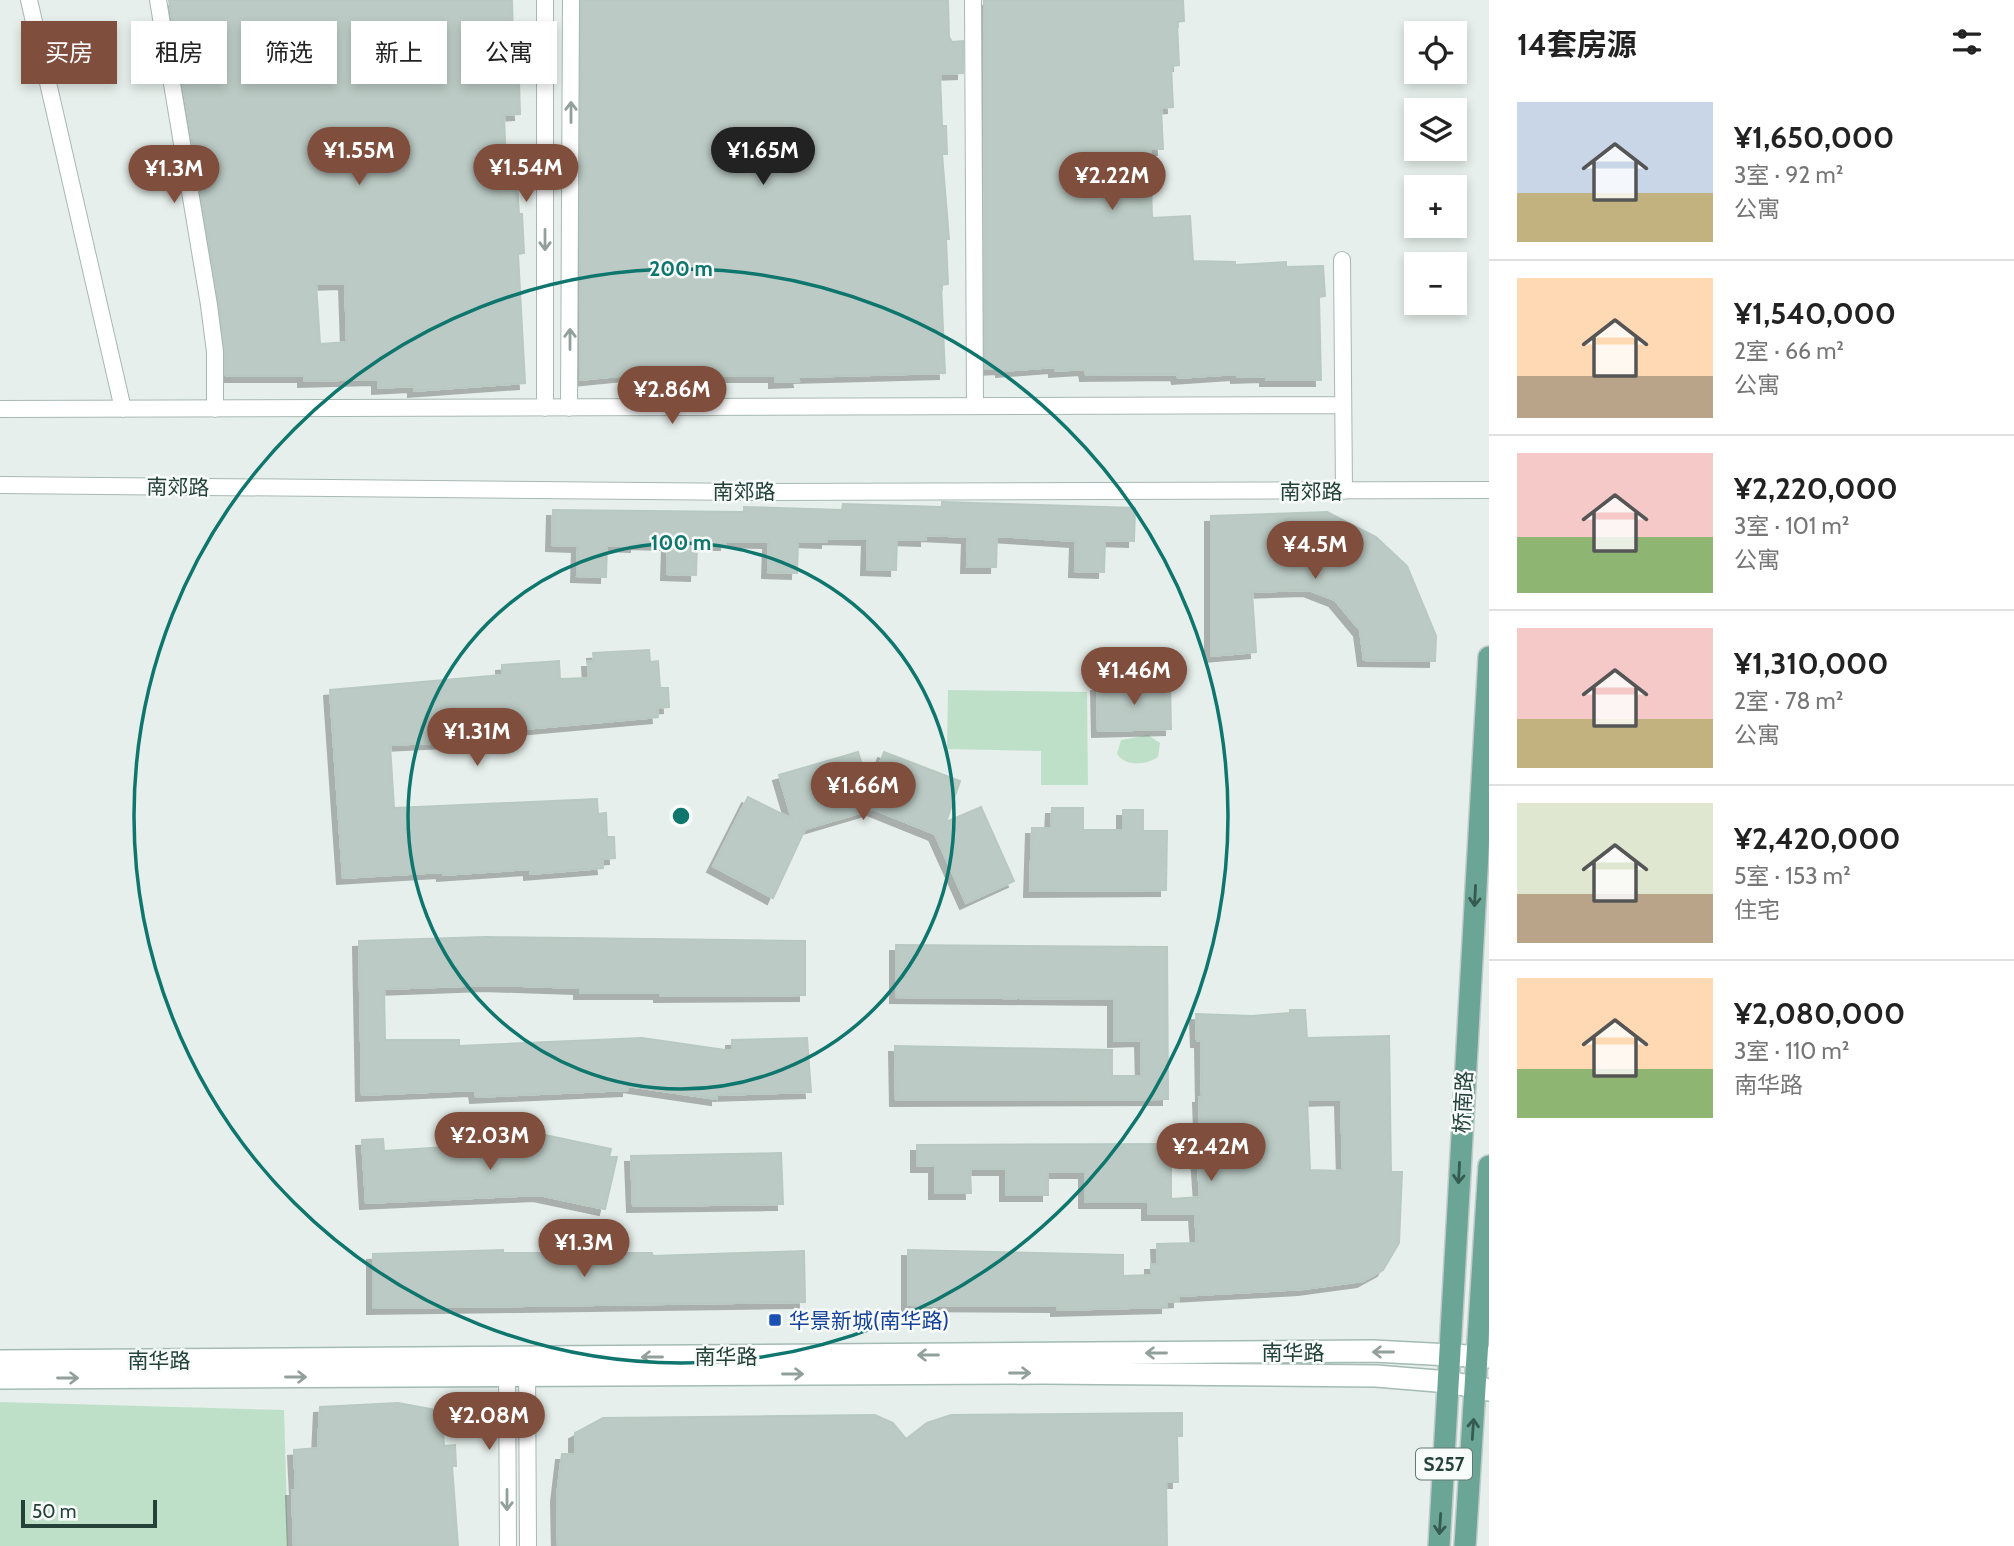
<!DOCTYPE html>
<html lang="zh">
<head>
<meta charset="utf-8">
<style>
	body { margin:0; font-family:Cabin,"Noto Sans SC",sans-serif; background:#f2f2f2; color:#222; height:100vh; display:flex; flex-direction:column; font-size:26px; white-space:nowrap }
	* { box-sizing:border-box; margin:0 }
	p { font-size:23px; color:#767676 }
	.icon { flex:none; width:38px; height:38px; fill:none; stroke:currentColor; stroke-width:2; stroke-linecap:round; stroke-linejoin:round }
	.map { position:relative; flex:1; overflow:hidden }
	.details { display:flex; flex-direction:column; background:#fff; width:525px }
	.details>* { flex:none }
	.banner { position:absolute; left:21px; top:21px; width:665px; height:63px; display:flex; gap:14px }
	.tools { position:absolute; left:1404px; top:21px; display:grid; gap:14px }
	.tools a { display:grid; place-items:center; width:63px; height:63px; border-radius:0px; background:#fff; box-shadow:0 4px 10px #0003; font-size:35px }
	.scale { position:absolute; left:21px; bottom:18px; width:136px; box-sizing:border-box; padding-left:7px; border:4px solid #24423a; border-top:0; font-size:19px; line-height:24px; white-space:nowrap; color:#24423a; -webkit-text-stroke:5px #f7fbf9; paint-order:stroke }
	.price { position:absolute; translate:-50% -60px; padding:0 16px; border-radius:24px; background:#804e3d; color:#fff; font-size:23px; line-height:46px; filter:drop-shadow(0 2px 4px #0008) }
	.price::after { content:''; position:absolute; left:50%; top:42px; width:21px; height:16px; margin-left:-10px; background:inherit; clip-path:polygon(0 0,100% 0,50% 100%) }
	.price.selected { background:#222; color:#fff }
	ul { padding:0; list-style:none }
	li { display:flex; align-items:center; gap:21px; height:175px; padding:0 28px }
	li+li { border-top:2px solid #e0e0e0 }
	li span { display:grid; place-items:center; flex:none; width:196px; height:140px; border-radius:0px; color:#555 }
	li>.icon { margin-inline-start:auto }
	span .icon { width:84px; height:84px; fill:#fffc; stroke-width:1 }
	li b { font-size:30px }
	h2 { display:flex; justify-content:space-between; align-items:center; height:84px; padding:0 28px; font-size:30px }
	.chip { padding:0 24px; border-radius:0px; background:#fff; box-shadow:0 4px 10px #0003; font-size:24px; line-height:63px }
	.chip.selected { background:#804e3d; color:#fff }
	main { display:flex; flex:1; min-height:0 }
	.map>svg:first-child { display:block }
	.green { fill:#bfe0c8 }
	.building { fill:#bbcac4; stroke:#b8c9c2; stroke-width:2; fill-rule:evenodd; filter:url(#shadow) }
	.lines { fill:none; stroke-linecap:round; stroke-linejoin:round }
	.street-casing { stroke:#a8b8b2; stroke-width:18 }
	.secondary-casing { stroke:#a4bbb3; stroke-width:24 }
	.primary-casing { stroke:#c2cac8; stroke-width:24 }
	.street { stroke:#fff; stroke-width:16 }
	.secondary { stroke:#fff; stroke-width:21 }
	.primary { stroke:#6aa596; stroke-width:21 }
	.oneway { stroke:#92a09c }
	.oneway2 { stroke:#365b51 }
	.ring { fill:none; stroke:#0f766e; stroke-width:3.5 }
	.transit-dot { fill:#1a4fb4; stroke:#f7fbf9; stroke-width:2.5 }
	.labels { text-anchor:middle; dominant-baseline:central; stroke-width:5; stroke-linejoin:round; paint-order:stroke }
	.shield { fill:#f7fbf9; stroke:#637a73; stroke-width:2 }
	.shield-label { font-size:19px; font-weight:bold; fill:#24423a }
	.street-label { font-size:21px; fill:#24423a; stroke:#f7fbf9 }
	.transit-label { font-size:21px; fill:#164399; stroke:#f7fbf9; text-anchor:start }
	.centre { fill:#0f766e; stroke:#f7fbf9; stroke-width:3.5 }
	.ring-label { font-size:21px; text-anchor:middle; font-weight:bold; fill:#0f766e; stroke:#f7fbf9; stroke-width:5; stroke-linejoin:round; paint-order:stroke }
</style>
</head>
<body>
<main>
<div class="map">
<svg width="1489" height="1546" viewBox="0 0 1489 1546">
	<defs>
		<filter id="shadow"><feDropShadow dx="-6" dy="6" stdDeviation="0" flood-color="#0004"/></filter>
	</defs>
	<rect width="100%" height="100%" fill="#e6efeb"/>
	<!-- green -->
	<path class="green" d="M948 690 1087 692 1088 785H1041V751L947 749Z
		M1148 735 1160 743 1158 757C1146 765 1126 767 1117 754L1121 740Z
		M0 1402 284 1410 288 1546H0Z"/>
	<!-- building -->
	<path class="building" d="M169 0H512L514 83 519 82 520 114 504 115 506 169H516L519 214H522L524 253 518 254 525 383 414 391V386L378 388V379L304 381V376H226L219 303ZM405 28 407 78 375 80 372 29ZM345 283 347 342 320 344 316 284Z
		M581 0H948L949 37 952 42 963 41V73L940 74 942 126H946L947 154H942L949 239H946L948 284 941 285 945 373 798 377 799 381 775 382V376H719V373L660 377 659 372 580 380Z
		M984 0H1183L1184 21 1177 22 1179 65 1171 66 1173 107 1161 108 1163 149H1150L1152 218 1190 216 1193 261 1235 262V265L1286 262V267L1323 266 1325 296 1319 297 1321 380H1266V376L1237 377V374L1178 378 1177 374 1086 375 1085 369 1055 371V367L1002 371V368L985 369Z
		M942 502 1135 508 1134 541 1105 540 1104 572 1075 571 1076 541 997 536 996 567H967L968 537 926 535V540L897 539 896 570 867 569 868 539 827 538V542L798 541 797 573 768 572 769 542 726 541V544H697L696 575 667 574 668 544 636 543V546L607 545 606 577 577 576 578 546 552 545 553 510 744 512V507L842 510 843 504 942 507Z
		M1327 512 1376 537 1407 566 1436 636 1435 661 1364 660 1360 630 1335 600 1309 590 1252 592 1256 652 1211 656V516Z
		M649 650 650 662 658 661 660 688H668L669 707 657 708 658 717 492 732V740L390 745 394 808 597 799 598 814 606 813 607 837H614L615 858 602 859 603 868 530 874V869L443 875V872L343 878 330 690 502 675V665L559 661 560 679 589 678 588 661H594L593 653Z
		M1170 683 1171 729 1098 731 1097 685Z
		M858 752 870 791 884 752 960 781 946 822 981 807 1014 881 966 903 935 834 873 809 805 829 773 898 713 866 748 797 792 819 779 775Z
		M1052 808H1083V830H1123V810H1143V831H1167L1166 890 1030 891 1032 828H1051Z
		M486 937 805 941V995L660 996V993H580V988L490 985 384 989 385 1040H459V1046L642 1038 732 1051V1040L807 1038 811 1092 717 1095V1099L628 1086V1090L476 1097 475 1090 362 1095 359 941Z
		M896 945 1167 947 1168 1099 896 1100 895 1046 1112 1050V1076H1142L1141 1040 1114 1041V999L896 997Z
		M1290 1010H1305L1307 1038 1389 1036 1391 1172H1402L1399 1243 1383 1270 1363 1281 1304 1289 1179 1296V1301L1167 1302V1307L1057 1310V1306L908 1305V1250L1123 1255V1276L1151 1275V1264H1158L1157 1244 1197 1243 1195 1214H1148V1202H1085V1172H1048V1195H1006V1169H970L971 1193H935V1166H917V1145L1171 1144V1199L1200 1197 1197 1152H1201L1199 1097H1202L1201 1041H1197L1196 1014 1252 1016 1290 1013ZM1341 1099 1343 1171 1310 1170 1307 1100Z
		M540 1134 611 1149 609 1157H617L605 1209 539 1195 366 1203 362 1140 383 1139 384 1151 539 1141Z
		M781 1153 783 1204 633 1206 631 1156Z
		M503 1250V1253H652L653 1256 804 1251 805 1302 373 1308V1254Z
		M398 1403 442 1411 444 1446 455 1445 456 1466H452L458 1546H294L292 1490H296L294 1450 318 1448 320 1407Z
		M1182 1413V1436H1177L1178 1482H1166L1167 1546H558L557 1496 562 1454H575V1433L603 1418 875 1415 893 1423 906 1439 927 1423 951 1415Z"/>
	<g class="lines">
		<defs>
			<path id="street" d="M29 0 123 409
				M158 0 209 305 215 352V409
				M973 0 975 406
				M1342 260 1344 491
				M545 408V0
				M569 408 571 0
				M0 409 1343 405
				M0 485 753 492 1489 490
				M507 1364 508 1546
				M527 1366 528 1546"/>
			<path id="secondary" d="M0 1361 1373 1351 1489 1357
				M0 1378 1043 1373 1376 1376 1449 1382 1489 1390"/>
			<path id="primary" d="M1439 1546 1489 657
				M1465 1546 1489 1166"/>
		</defs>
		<!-- street casing -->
		<use href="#street" class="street-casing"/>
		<!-- secondary casing -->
		<use href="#secondary" class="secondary-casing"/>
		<!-- primary casing -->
		<use href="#primary" class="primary-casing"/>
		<!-- street -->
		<use href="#street" class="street"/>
		<!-- secondary -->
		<use href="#secondary" class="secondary"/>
		<!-- primary -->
		<use href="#primary" class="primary"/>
	</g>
	<!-- one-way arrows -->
	<defs><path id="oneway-shaft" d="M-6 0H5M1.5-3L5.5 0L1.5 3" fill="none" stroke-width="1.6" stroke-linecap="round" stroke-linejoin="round" transform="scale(1.75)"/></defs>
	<g class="oneway">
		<use href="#oneway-shaft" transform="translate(571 112) rotate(-90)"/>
		<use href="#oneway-shaft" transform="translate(545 240) rotate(90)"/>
		<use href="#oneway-shaft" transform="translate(570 339) rotate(-90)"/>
		<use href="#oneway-shaft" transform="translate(1383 1352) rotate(-180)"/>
		<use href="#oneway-shaft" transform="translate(1156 1353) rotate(180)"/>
		<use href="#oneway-shaft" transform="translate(928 1355) rotate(180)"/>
		<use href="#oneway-shaft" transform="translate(652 1357) rotate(180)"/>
		<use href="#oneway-shaft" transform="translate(1020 1373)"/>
		<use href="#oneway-shaft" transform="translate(793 1374)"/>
		<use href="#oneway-shaft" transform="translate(296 1377)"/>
		<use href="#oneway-shaft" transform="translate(68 1378)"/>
		<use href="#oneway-shaft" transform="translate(507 1500) rotate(90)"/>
	</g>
	<g class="oneway2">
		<use href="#oneway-shaft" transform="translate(1475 896) rotate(93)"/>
		<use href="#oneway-shaft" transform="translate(1459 1173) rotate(93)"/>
		<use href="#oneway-shaft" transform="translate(1473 1429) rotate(-86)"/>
		<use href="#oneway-shaft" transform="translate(1440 1524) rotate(94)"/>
	</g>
	<!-- distance rings -->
	<g class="ring">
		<circle cx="681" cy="816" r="273"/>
		<circle cx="681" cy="816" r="547"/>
	</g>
	<!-- markers -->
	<rect class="transit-dot" x="768" y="1313" width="14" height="14" rx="3.5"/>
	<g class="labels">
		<!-- shield labels -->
		<rect class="shield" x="1416" y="1448.5" width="56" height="31" rx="5"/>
		<g class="shield-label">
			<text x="1444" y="1464">S257</text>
		</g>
		<!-- street labels -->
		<g class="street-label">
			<text transform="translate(178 487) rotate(1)">南郊路</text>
			<text x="744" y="491">南郊路</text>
			<text x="1311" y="491">南郊路</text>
			<text transform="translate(1463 1102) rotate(-87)">桥南路</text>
			<text x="1293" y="1352">南华路</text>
			<text x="726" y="1356">南华路</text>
			<text x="159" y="1360">南华路</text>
		</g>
		<!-- transit labels -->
		<g class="transit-label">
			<text x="789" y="1320">华景新城(南华路)</text>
		</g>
	</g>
	<circle cx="681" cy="816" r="10" class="centre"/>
	<g class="ring-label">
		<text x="681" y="276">200 m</text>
		<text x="681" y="550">100 m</text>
	</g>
</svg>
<div class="tools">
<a><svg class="icon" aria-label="locate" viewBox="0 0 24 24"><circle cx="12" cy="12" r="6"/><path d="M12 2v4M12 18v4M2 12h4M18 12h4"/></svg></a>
<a><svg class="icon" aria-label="layers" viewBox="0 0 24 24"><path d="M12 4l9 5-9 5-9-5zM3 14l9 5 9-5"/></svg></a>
<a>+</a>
<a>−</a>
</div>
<div class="scale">50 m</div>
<b class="price" style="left:359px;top:187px">¥1.55M</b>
<b class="price selected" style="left:763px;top:187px">¥1.65M</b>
<b class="price" style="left:526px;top:204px">¥1.54M</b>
<b class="price" style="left:174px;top:205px">¥1.3M</b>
<b class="price" style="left:1112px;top:212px">¥2.22M</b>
<b class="price" style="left:672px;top:426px">¥2.86M</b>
<b class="price" style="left:1315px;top:581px">¥4.5M</b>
<b class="price" style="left:1134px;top:707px">¥1.46M</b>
<b class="price" style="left:477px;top:768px">¥1.31M</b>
<b class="price" style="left:863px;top:822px">¥1.66M</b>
<b class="price" style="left:490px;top:1172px">¥2.03M</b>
<b class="price" style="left:1211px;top:1183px">¥2.42M</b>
<b class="price" style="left:584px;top:1279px">¥1.3M</b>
<b class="price" style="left:489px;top:1452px">¥2.08M</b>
<div class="banner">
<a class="chip selected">买房</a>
<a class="chip">租房</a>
<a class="chip">筛选</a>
<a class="chip">新上</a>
<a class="chip">公寓</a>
</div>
</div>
<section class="details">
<h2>14套房源<svg class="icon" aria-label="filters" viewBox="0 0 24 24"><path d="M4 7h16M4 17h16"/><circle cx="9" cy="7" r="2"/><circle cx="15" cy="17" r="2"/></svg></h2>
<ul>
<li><span style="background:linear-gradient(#c9d6e8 65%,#c2b280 0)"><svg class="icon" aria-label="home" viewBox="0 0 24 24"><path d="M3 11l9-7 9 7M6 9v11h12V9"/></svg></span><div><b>¥1,650,000</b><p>3室 · 92 m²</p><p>公寓</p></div></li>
<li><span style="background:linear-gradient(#ffd9b3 70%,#b9a48a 0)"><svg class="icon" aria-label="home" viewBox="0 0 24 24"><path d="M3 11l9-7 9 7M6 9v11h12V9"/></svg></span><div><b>¥1,540,000</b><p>2室 · 66 m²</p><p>公寓</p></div></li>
<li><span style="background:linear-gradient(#f6c9c9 60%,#8fb573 0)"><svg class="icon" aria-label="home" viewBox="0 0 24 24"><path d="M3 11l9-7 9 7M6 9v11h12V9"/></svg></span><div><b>¥2,220,000</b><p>3室 · 101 m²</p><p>公寓</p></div></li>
<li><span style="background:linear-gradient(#f6c9c9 65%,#c2b280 0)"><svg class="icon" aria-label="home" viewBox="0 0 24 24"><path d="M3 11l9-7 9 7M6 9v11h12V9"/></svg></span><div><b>¥1,310,000</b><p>2室 · 78 m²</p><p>公寓</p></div></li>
<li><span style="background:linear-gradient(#dfe7d0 65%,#b9a48a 0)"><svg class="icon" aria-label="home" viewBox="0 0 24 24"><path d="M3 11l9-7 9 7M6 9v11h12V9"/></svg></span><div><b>¥2,420,000</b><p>5室 · 153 m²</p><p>住宅</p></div></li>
<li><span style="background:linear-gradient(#ffd9b3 65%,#8fb573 0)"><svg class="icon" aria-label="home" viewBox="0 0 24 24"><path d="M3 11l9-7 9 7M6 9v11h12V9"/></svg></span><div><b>¥2,080,000</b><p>3室 · 110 m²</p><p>南华路</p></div></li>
</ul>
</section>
</main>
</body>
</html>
